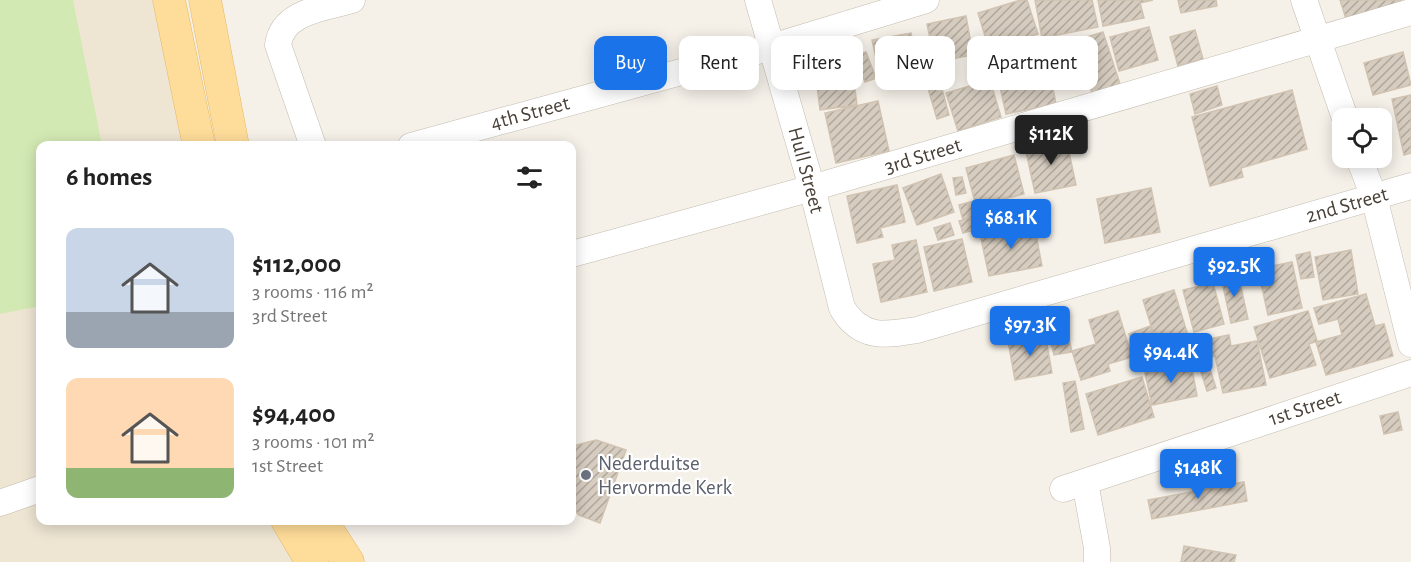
<!DOCTYPE html>
<html lang="en">
<head>
<meta charset="utf-8">
<style>
	body { margin:0; font-family:"Alegreya Sans",sans-serif; background:#f2f2f2; color:#222; height:100vh; display:flex; flex-direction:column; font-size:22px; white-space:nowrap }
	* { box-sizing:border-box; margin:0 }
	p { font-size:20px; color:#767676 }
	.icon { flex:none; width:33px; height:33px; fill:none; stroke:currentColor; stroke-width:2; stroke-linecap:round; stroke-linejoin:round }
	.map { position:relative; flex:1; overflow:hidden }
	.sheet { position:absolute; left:36px; top:141px; width:540px; height:384px; display:flex; flex-direction:column; background:#fff; border-radius:12px; box-shadow:0 3px 15px #0003 }
	.sheet>* { flex:none }
	.top-card { position:absolute; left:594px; top:36px; width:570px; height:54px; display:flex; gap:12px }
	.fabs { position:absolute; left:1332px; top:108px; display:grid; gap:12px }
	.fabs a { display:grid; place-items:center; width:60px; height:60px; border-radius:12px; background:#fff; box-shadow:0 3px 15px #0003; font-size:30px }
	.price { position:absolute; translate:-50% -51px; padding:0 14px; border-radius:6px; background:#1a73e8; color:#fff; font-size:20px; line-height:39px; filter:drop-shadow(0 2px 3px #0008) }
	.price::after { content:''; position:absolute; left:50%; top:36px; width:18px; height:14px; margin-left:-9px; background:inherit; clip-path:polygon(0 0,100% 0,50% 100%) }
	.price.selected { background:#222; color:#fff }
	ul { padding:0; list-style:none }
	li { display:flex; align-items:center; gap:18px; height:150px; padding:0 30px }
	li span { display:grid; place-items:center; flex:none; width:168px; height:120px; border-radius:12px; color:#555 }
	li>.icon { margin-inline-start:auto }
	span .icon { width:72px; height:72px; fill:#fffc; stroke-width:1 }
	li b { font-size:26px }
	h2 { display:flex; justify-content:space-between; align-items:center; height:72px; padding:0 30px; font-size:26px }
	.tag { padding:0 21px; border-radius:12px; background:#fff; box-shadow:0 3px 15px #0003; font-size:21px; line-height:54px }
	.tag.selected { background:#1a73e8; color:#fff }
	.map>svg:first-child { display:block }
	.education { fill:#eee5d3 }
	.pitch { fill:#d3e9b3 }
	.building { fill:url(#building-hatch); stroke:#d1c3b2; stroke-width:1.5 }
	.lines { fill:none; stroke-linecap:round; stroke-linejoin:round }
	.minor-casing { stroke:#c3bbaf; stroke-width:27 }
	.major-casing { stroke:#e4b868; stroke-width:33 }
	.minor { stroke:#fff; stroke-width:26 }
	.major { stroke:#fedc99; stroke-width:32 }
	.worship-dot { fill:#6b7280; stroke:#fff; stroke-width:2 }
	.labels { text-anchor:middle; dominant-baseline:central; stroke-width:4.5; stroke-linejoin:round; paint-order:stroke }
	.street-label { font-size:21px; fill:#494138; stroke:#fff }
	.worship-label { font-size:21px; fill:#5b616d; stroke:#fff; text-anchor:start }
</style>
</head>
<body>
<div class="map">
<svg width="1411" height="562" viewBox="0 0 1411 562">
	<defs>
		<pattern id="building-hatch" width="6" height="6" patternUnits="userSpaceOnUse" patternTransform="scale(1.5)"><rect width="6" height="6" fill="#d6ccbf"/><path d="M-1 1l2-2M0 6l6-6M5 7l2-2" fill="none" stroke="#b0a79c"/></pattern>
	</defs>
	<rect width="100%" height="100%" fill="#f5f1e9"/>
	<!-- education -->
	<path class="education" d="M0 0H154L185 145 40 146V520L281 521 306 562H0Z"/>
	<!-- pitch -->
	<path class="pitch" d="M0 0H73L102 145 40 146V306L0 314Z"/>
	<!-- building -->
	<path class="building" d="M1021 0H1027L1038 34 989 49 978 13Z
		M1035 0H1092L1098 27 1042 38Z
		M1098 0H1153L1140 3 1144 18 1103 26Z
		M1178 0H1216L1217 6 1181 13Z
		M1340 0H1401L1403 7 1347 22Z
		M966 16 973 55 935 62 927 24Z
		M1149 27 1158 60 1119 71 1110 37Z
		M1195 30 1203 59 1178 66 1170 37Z
		M1103 32 1120 84 1092 93 1074 41Z
		M911 33 917 65 879 72 872 40Z
		M1070 41 1078 68 1055 75 1047 48Z
		M850 49 857 105 820 110 813 53Z
		M866 52 876 78 865 82 855 56Z
		M1403 52 1411 85 1373 95 1364 63Z
		M1048 63 1056 104 1006 114 997 73Z
		M938 74 949 115 937 119 925 78Z
		M990 80 1001 117 958 131 946 93Z
		M1217 86 1222 105 1195 114 1190 94Z
		M1292 90 1307 149 1241 168 1243 177 1210 186 1192 117Z
		M1411 95V153L1404 155 1392 99Z
		M878 101 889 151 836 163 825 113Z
		M1066 138 1076 185 1035 193 1025 147Z
		M1014 155 1024 194 976 206 966 168Z
		M941 174 954 212 917 225 903 188Z
		M962 177 966 193 956 195 953 178Z
		M897 185 905 222 880 228 883 237 857 243 847 196Z
		M1151 188 1160 232 1105 243 1097 199Z
		M974 201 978 215 963 220 959 205Z
		M989 213 994 229 979 233 975 218Z
		M973 217 977 229 963 233 959 221Z
		M950 223 954 235 938 240 934 228Z
		M1034 224 1042 266 989 276 980 234Z
		M962 239 972 282 934 291 924 247Z
		M916 240 927 292 881 302 873 264 895 260 892 245Z
		M1351 250 1358 294 1323 300 1315 257Z
		M1310 252 1314 277 1301 279 1296 255Z
		M1292 262 1302 308 1268 315 1258 269Z
		M1238 274 1248 319 1231 323 1221 277Z
		M1213 283 1224 324 1194 332 1183 290Z
		M1174 290 1189 339 1158 348 1143 300Z
		M1366 294 1375 326 1384 324 1393 356 1326 375 1316 342 1342 335 1338 319 1319 324 1314 308Z
		M1118 311 1132 357 1108 364 1110 371 1081 380 1072 351 1096 344 1089 320Z
		M1308 311 1317 341 1309 344 1316 365 1270 378 1254 327Z
		M1065 321 1072 352 1054 355 1047 325Z
		M1150 326 1159 351 1139 359 1129 334Z
		M1045 334 1052 373 1015 380 1008 341Z
		M1229 335 1231 346 1257 341 1266 385 1223 393 1215 356 1197 360 1194 342Z
		M1163 352 1165 362 1148 367 1146 356Z
		M1191 363 1197 396 1152 405 1145 373Z
		M1210 369 1216 388 1207 391 1201 372Z
		M1142 377 1154 417 1098 435 1086 394Z
		M1075 381 1084 429 1071 432 1063 383Z
		M1398 412 1402 430 1384 434 1380 416Z
		M596 440 626 450 600 523 579 515 572 507V446Z
		M1244 482 1247 501 1152 519 1148 500Z
		M1184 546 1236 555 1234 562H1181Z"/>
	<g class="lines">
		<defs>
			<path id="minor" d="M758 0 812 188 842 308C861 340 886 335 917 330L1411 186
				M1304 0 1345 118
				M313 146 278 45C282 11 325 8 352 0
				M411 146 772 47 926 0
				M1359 158 1374 197 1411 344
				M572 254 812 188 1411 12
				M1085 482 1097 548V562
				M1063 489 1411 373
				M0 503 40 489"/>
			<path id="major" d="M169 0 199 146
				M205 0 233 146
				M287 520 312 562
				M321 520 348 562"/>
		</defs>
		<!-- minor casing -->
		<use href="#minor" class="minor-casing"/>
		<!-- major casing -->
		<use href="#major" class="major-casing"/>
		<!-- minor -->
		<use href="#minor" class="minor"/>
		<!-- major -->
		<use href="#major" class="major"/>
	</g>
	<!-- markers -->
	<circle class="worship-dot" cx="586" cy="475" r="6"/>
	<g class="labels">
		<!-- street labels -->
		<g class="street-label">
			<text transform="translate(530 113) rotate(-15)">4th Street</text>
			<text transform="translate(923 156) rotate(-17)">3rd Street</text>
			<text transform="translate(806 170) rotate(75)">Hull Street</text>
			<text transform="translate(1347 205) rotate(-16)">2nd Street</text>
			<text transform="translate(1305 408) rotate(-18)">1st Street</text>
		</g>
		<!-- worship labels -->
		<g class="worship-label">
			<text x="598" y="463">Nederduitse<tspan x="598" dy="24">Hervormde Kerk</tspan></text>
		</g>
	</g>
</svg>
<div class="fabs">
<a><svg class="icon" aria-label="locate" viewBox="0 0 24 24"><circle cx="12" cy="12" r="6"/><path d="M12 2v4M12 18v4M2 12h4M18 12h4"/></svg></a>
</div>
<b class="price selected" style="left:1051px;top:166px">$112K</b>
<b class="price" style="left:1011px;top:250px">$68.1K</b>
<b class="price" style="left:1234px;top:298px">$92.5K</b>
<b class="price" style="left:1030px;top:357px">$97.3K</b>
<b class="price" style="left:1171px;top:384px">$94.4K</b>
<b class="price" style="left:1198px;top:500px">$148K</b>
<div class="top-card">
<a class="tag selected">Buy</a>
<a class="tag">Rent</a>
<a class="tag">Filters</a>
<a class="tag">New</a>
<a class="tag">Apartment</a>
</div>
<section class="sheet">
<h2>6 homes<svg class="icon" aria-label="filters" viewBox="0 0 24 24"><path d="M4 7h16M4 17h16"/><circle cx="9" cy="7" r="2"/><circle cx="15" cy="17" r="2"/></svg></h2>
<ul>
<li><span style="background:linear-gradient(#c9d6e8 70%,#9aa5b1 0)"><svg class="icon" aria-label="home" viewBox="0 0 24 24"><path d="M3 11l9-7 9 7M6 9v11h12V9"/></svg></span><div><b>$112,000</b><p>3 rooms · 116 m²</p><p>3rd Street</p></div></li>
<li><span style="background:linear-gradient(#ffd9b3 75%,#8fb573 0)"><svg class="icon" aria-label="home" viewBox="0 0 24 24"><path d="M3 11l9-7 9 7M6 9v11h12V9"/></svg></span><div><b>$94,400</b><p>3 rooms · 101 m²</p><p>1st Street</p></div></li>
</ul>
</section>
</div>
</body>
</html>
